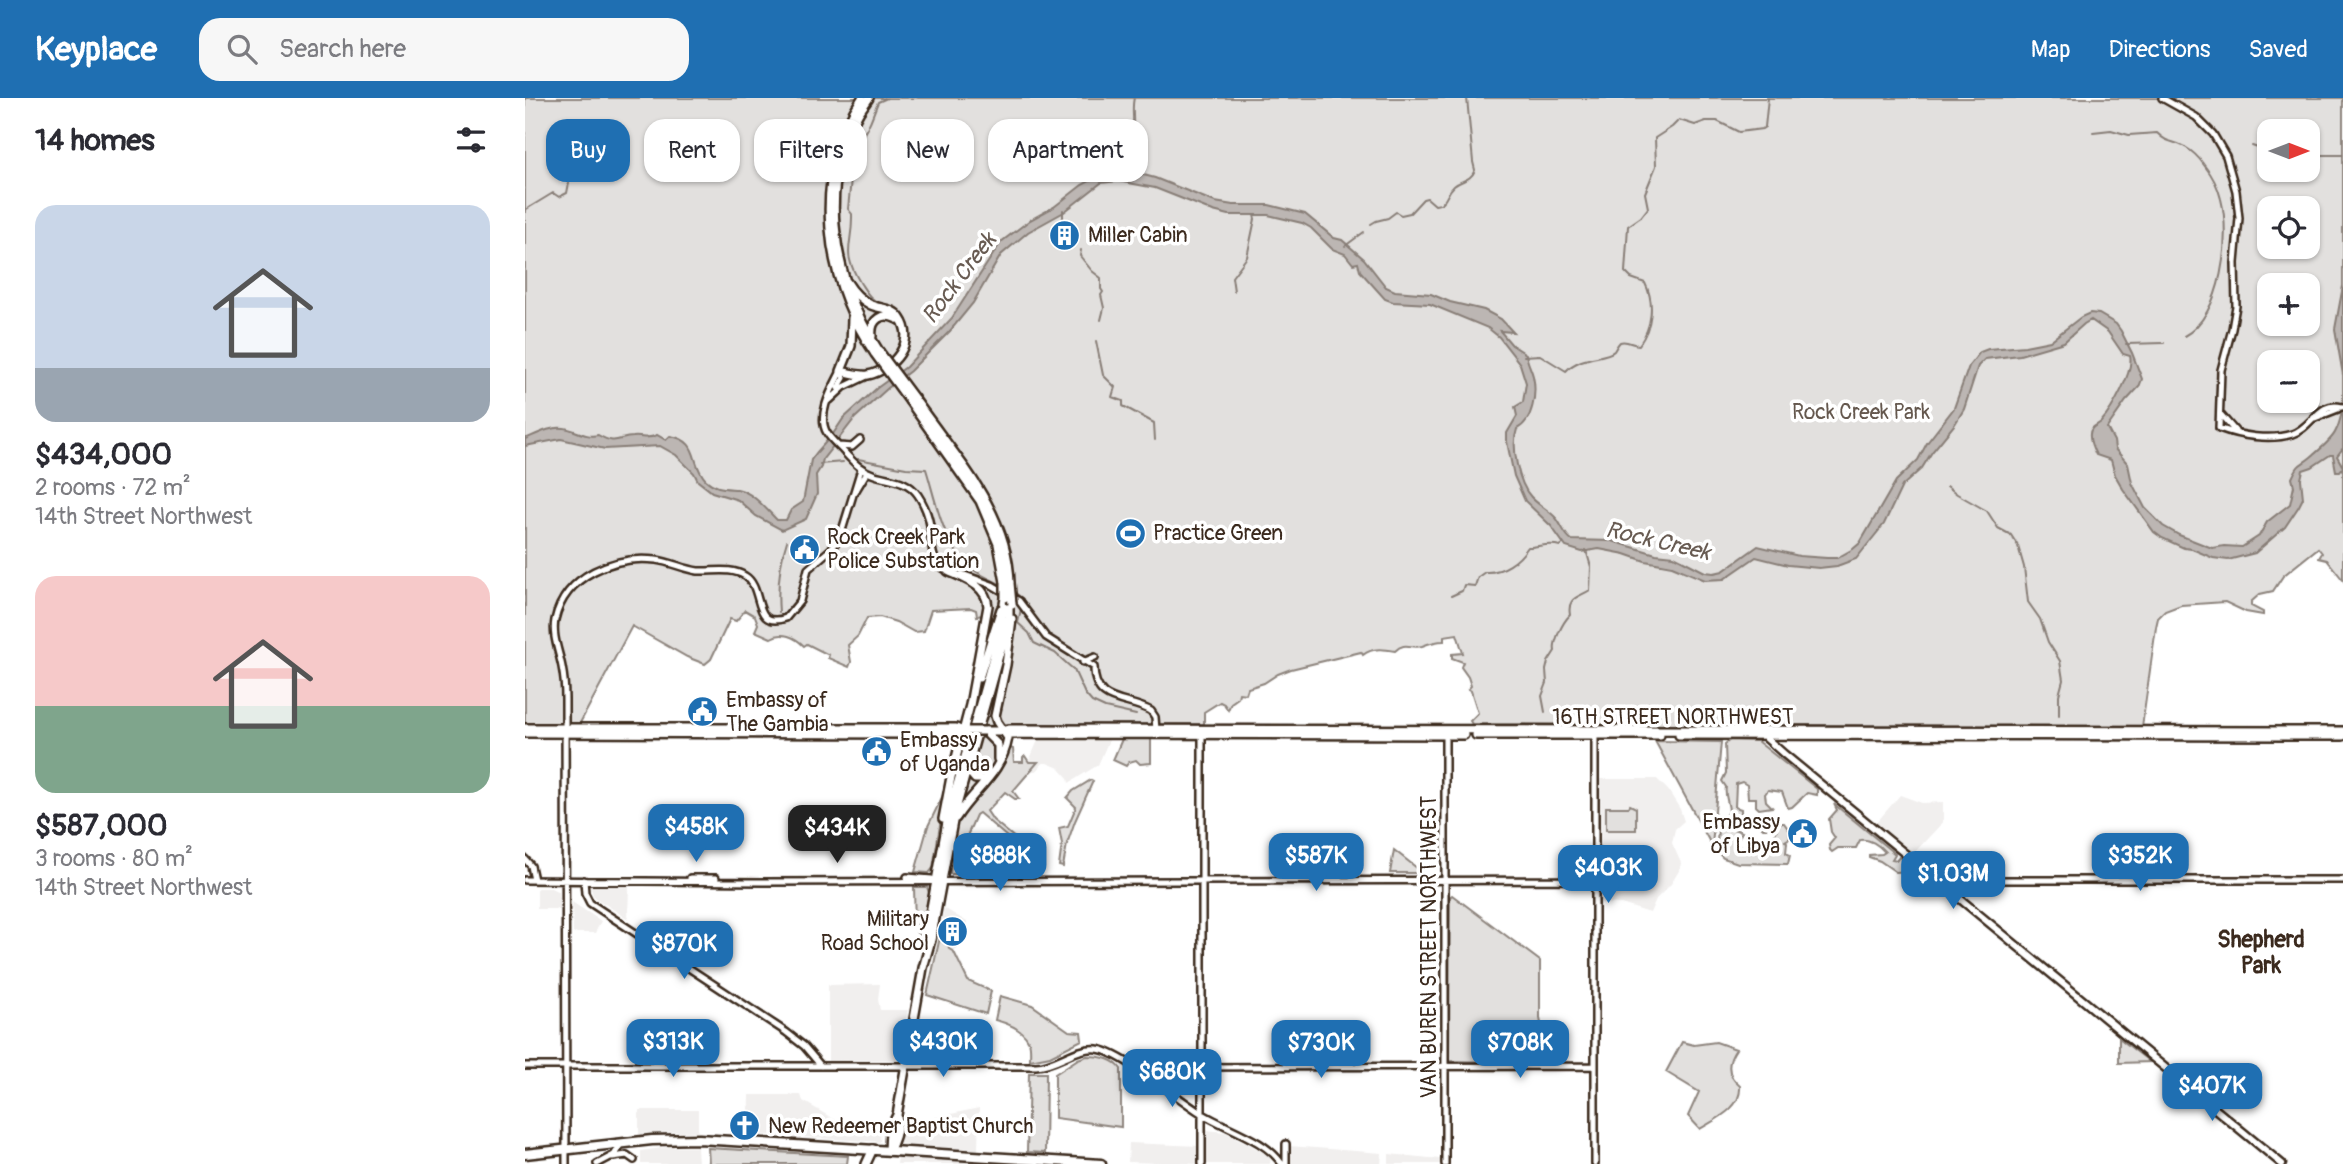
<!DOCTYPE html>
<html lang="en">
<head>
<meta charset="utf-8">
<style>
	body { margin:0; font-family:Pangolin,sans-serif; background:#f7f7f7; color:#2b2b33; height:100vh; display:flex; flex-direction:column; font-size:26px; white-space:nowrap }
	* { box-sizing:border-box; margin:0 }
	p { font-size:23px; color:#7c7c81 }
	.icon { flex:none; width:38px; height:38px; fill:none; stroke:currentColor; stroke-width:2; stroke-linecap:round; stroke-linejoin:round }
	.map { position:relative; flex:1; overflow:hidden }
	.details { display:flex; flex-direction:column; background:#fff; width:525px }
	.details>* { flex:none }
	.banner { position:absolute; left:21px; top:21px; width:665px; height:63px; display:flex; gap:14px }
	.needle { width:46px; rotate:90deg }
	.controls { position:absolute; left:1732px; top:21px; display:grid; gap:14px }
	.controls a { display:grid; place-items:center; width:63px; height:63px; border-radius:14px; background:#fff; box-shadow:0 2px 5px #0004; font-size:35px }
	.price { position:absolute; translate:-50% -60px; padding:0 16px; border-radius:14px; background:#1f6fb2; color:#fff; font-size:23px; line-height:46px; filter:drop-shadow(0 2px 4px #0008) }
	.price::after { content:''; position:absolute; left:50%; top:42px; width:21px; height:16px; margin-left:-10px; background:inherit; clip-path:polygon(0 0,100% 0,50% 100%) }
	.price.selected { background:#222; color:#fff }
	ul { padding:0; list-style:none }
	li { display:grid; align-content:center; gap:14px; height:371px; padding:0 35px }
	li span { display:grid; place-items:center; height:217px; border-radius:21px; color:#555 }
	li>.icon { margin-inline-start:auto }
	span .icon { width:126px; height:126px; fill:#fffc; stroke-width:1 }
	li b { font-size:30px }
	h2 { display:flex; justify-content:space-between; align-items:center; height:84px; padding:0 35px; font-size:30px }
	.chip { padding:0 24px; border-radius:21px; background:#fff; box-shadow:0 2px 5px #0004; font-size:24px; line-height:63px }
	.chip.selected { background:#1f6fb2; color:#fff }
	header { display:flex; align-items:center; gap:42px; box-sizing:border-box; height:98px; padding:0 35px; background:#1f6fb2; color:#fff }
	header strong { font-size:33px }
	nav { display:flex; gap:38px; margin-inline-start:auto; font-size:24px }
	.search { width:490px; height:63px; background:#f7f7f7; display:flex; align-items:center; gap:18px; box-sizing:border-box; padding:0 24px; border-radius:21px; color:#7c7c81; font-size:26px }
	main { display:flex; flex:1; min-height:0 }
	.map>svg:first-child { display:block }
	.built { fill:#f1efee }
	.green { fill:#e2e0de; stroke:#8e857e; stroke-width:2; fill-rule:evenodd }
	.water { fill:#bcb6b3; stroke:#887e77; stroke-width:2 }
	.lines { fill:none; stroke-linecap:round; stroke-linejoin:round }
	.stream { stroke:#887e77; stroke-width:2 }
	.tertiary-casing { stroke:#3b2a1e; stroke-width:10 }
	.secondary-casing { stroke:#3b2a1e; stroke-width:11 }
	.primary-casing { stroke:#3b2a1e; stroke-width:12 }
	.trunk-casing { stroke:#3b2a1e; stroke-width:13 }
	.tertiary { stroke:#fff; stroke-width:5 }
	.secondary { stroke:#fff; stroke-width:6 }
	.primary { stroke:#fff; stroke-width:7 }
	.trunk { stroke:#fff; stroke-width:8 }
	.primary-bridge-casing { stroke:#3b2a1e; stroke-width:12; stroke-linecap:butt }
	.primary-bridge { stroke:#fff; stroke-width:7 }
	.labels { text-anchor:middle; dominant-baseline:central; stroke-width:7; stroke-linejoin:round; paint-order:stroke }
	.poi-label { font-size:21px; fill:#3b2a1e; stroke:#fff; text-anchor:start }
	.park-label { font-size:21px; fill:#65584e; stroke:#fff }
	.street-label { font-size:21px; fill:#3b2a1e; stroke:#fff }
	.water-label { font-size:23px; font-style:italic; fill:#685b52; stroke:#fff }
	.neighbourhood-label { font-size:23px; font-weight:bold; fill:#3b2a1e; stroke:#fff }
</style>
</head>
<body>
<header>
<strong>Keyplace</strong>
<div class="search"><svg class="icon" aria-label="search" viewBox="0 0 24 24"><circle cx="10" cy="10" r="6"/><path d="M15 15l6 6"/></svg>Search here</div>
<nav><a>Map</a><a>Directions</a><a>Saved</a></nav>
</header>
<main>
<section class="details">
<h2>14 homes<svg class="icon" aria-label="filters" viewBox="0 0 24 24"><path d="M4 7h16M4 17h16"/><circle cx="9" cy="7" r="2"/><circle cx="15" cy="17" r="2"/></svg></h2>
<ul>
<li><span style="background:linear-gradient(#c9d6e8 75%,#9aa5b1 0)"><svg class="icon" aria-label="home" viewBox="0 0 24 24"><path d="M3 11l9-7 9 7M6 9v11h12V9"/></svg></span><div><b>$434,000</b><p>2 rooms · 72 m²</p><p>14th Street Northwest</p></div></li>
<li><span style="background:linear-gradient(#f6c9c9 60%,#7fa58c 0)"><svg class="icon" aria-label="home" viewBox="0 0 24 24"><path d="M3 11l9-7 9 7M6 9v11h12V9"/></svg></span><div><b>$587,000</b><p>3 rooms · 80 m²</p><p>14th Street Northwest</p></div></li>
</ul>
</section>
<div class="map">
<svg width="1818" height="1066" viewBox="0 0 1818 1066">
	<rect width="100%" height="100%" fill="#fff"/>
	<filter id="ink" filterUnits="userSpaceOnUse"><feTurbulence type="fractalNoise" baseFrequency=".0143" numOctaves="2"/><feDisplacementMap in="SourceGraphic" scale="14" xChannelSelector="R" yChannelSelector="G"/><feConvolveMatrix kernelMatrix="1 2 1 2 8 2 1 2 1" color-interpolation-filters="sRGB"/></filter>
	<g filter="url(#ink)">
		<!-- built -->
		<path class="built" d="M514 640H583L584 642 573 667 544 685 543 680 534 670 522 665H518L511 673H505L504 663Z
			M1075 681H1132L1143 692 1155 711 1159 723 1150 731 1147 745 1156 765 1155 771 1146 786 1131 801 1125 815 1096 806 1076 805Z
			M1375 697 1397 705 1418 704V724L1389 755 1351 725Z
			M65 788H104L103 821 72 801 68 797Z
			M12 790H26L34 794 35 811H12Z
			M47 804 76 823 70 835H48Z
			M419 810 442 824 439 836 429 854 413 846Z
			M355 886 353 901 355 912H383L373 960 370 962 303 963V887Z
			M224 997H276L278 1003 312 1023 345 1032 352 1025 356 1028 355 1044 223 1036Z
			M454 1010 453 1053 371 1046 375 1027Z
			M114 1012H173V1033L114 1036Z
			M681 1032 700 1034 727 1048 746 1059 745 1066H680Z
			M604 1045 675 1048 674 1066 603 1064Z
			M764 1048 857 1055 856 1066H765Z
			M144 1049H172L173 1066H116V1053Z
			M864 1056 915 1061V1066H864Z
			M373 1058 454 1064V1066H372Z"/>
		<!-- green -->
		<path class="green" d="M0 0H1818V482L1802 462 1794 460 1797 455 1793 450 1758 478 1748 493 1735 496 1726 504V508L1738 514V517L1721 514 1700 504 1656 507 1640 513 1633 520 1631 529 1617 629 947 626 945 623 953 615 946 593 943 591 946 588 943 579 936 569 938 564 927 560V556L938 555 932 536 919 538V543C912 543 905 545 897 548 886 551 880 543 870 553 860 551 848 549 838 557L836 554 766 571 753 576 739 585 723 590 721 596 714 595 713 600 706 605 703 612 699 606 695 604 679 614V626L437 628 458 517 452 518 451 512 446 510 406 512 399 533 389 534 371 524 355 519 342 520 333 538 323 547 326 564 324 569 303 560 304 557 282 546 279 548C270 539 257 533 246 540L230 533 233 526 230 518 220 512 211 523 205 521 186 561 180 566 162 559 107 528 55 625H0ZM1745 33H1783V72H1745ZM1745 110H1783V149H1745ZM1745 187H1783V226H1745ZM1745 264H1783V303H1745Z
			M453 640H479C479 670 447 690 433 714Z
			M597 641H626V665L615 666 611 662 604 664 601 668 588 662Z
			M1205 642 1232 643 1292 691V697L1282 695 1267 709 1263 710 1257 694 1243 692 1240 696 1241 703 1247 709 1234 711 1231 708V700H1223L1222 687 1217 684 1211 686 1210 709 1216 711V721L1210 723 1209 731 1217 734 1213 741V746L1219 751 1227 746 1228 752H1238L1242 739 1244 741 1250 739 1252 729 1246 726 1243 730H1238L1228 721 1236 723 1249 719 1255 725H1259L1264 732 1265 740 1260 743 1262 744 1261 755 1265 757 1263 766 1213 765 1198 760 1191 753 1194 722 1204 714C1204 704 1199 698 1201 689L1197 683 1201 675 1200 646Z
			M1130 643 1196 644 1187 748Z
			M485 650 488 651 489 664H498V659L500 658 504 664H513L488 693 494 701H490L480 694 462 713 468 722 497 746 496 751 494 750 496 747 490 742 479 746 482 739 454 715 451 717 439 745 440 776H425L429 733 435 716 453 696 463 688 478 664H480Z
			M566 682 568 683 550 723 542 746 538 769 534 768 537 746 534 730 543 728 551 709 542 700 548 693Z
			M421 691 408 770 404 775 390 774 403 728Z
			M1309 706 1370 756 1367 761 1372 762 1374 759 1384 768 1383 773 1371 774 1355 763 1344 759V757L1357 756 1360 754C1354 747 1344 740 1335 742L1331 750H1313L1307 754 1305 752 1304 747 1310 740 1306 734 1304 721 1312 712Z
			M1105 707 1111 710V732H1081V709H1104Z
			M869 752 897 774V775H865Z
			M389 789H402L404 795 396 837 392 835 390 829Z
			M927 797 1015 863V920L1023 965 924 963 925 799Z
			M415 839 423 844 424 851 429 854 443 883 466 893 461 916 402 897Z
			M475 898 507 907 544 933 556 934 557 942 525 958 505 962C505 957 506 949 504 944 498 931 482 925 470 922Z
			M1594 940 1625 964 1594 965Z
			M1157 944 1169 947 1191 944 1211 951C1202 964 1201 977 1215 988 1217 1010 1191 1021 1175 1031L1163 1018 1174 994 1141 974Z
			M562 958C575 958 589 961 596 971V1029L530 1020V976L553 961Z
			M504 975H521L520 1055 502 1054Z
			M183 1050 323 1058 322 1066H184Z"/>
		<!-- water -->
		<path class="water" d="M591 69 607 72 615 76 630 80 690 104 708 107H744L780 116 809 140 817 142 839 161 861 189 870 193 906 196 925 204 959 212 976 221 988 234 975 233 987 247 1001 256C1002 264 1006 270 1008 278 1012 295 1008 323 992 331 986 348 993 385 1006 399 1013 407 1024 412 1031 420 1037 427 1039 437 1047 442L1087 443 1131 456 1149 458 1180 474 1189 475 1198 473 1233 448 1274 458 1302 460H1312L1328 451 1335 445 1371 383 1393 362 1402 345 1429 310 1444 268 1455 254 1463 251 1500 248 1525 243 1556 219 1565 215 1574 216 1591 226 1596 233 1607 255 1617 281 1614 289 1601 303 1582 330 1589 343 1590 351 1603 366 1607 385 1620 410 1638 428 1654 437 1687 450 1699 448 1717 449 1734 438 1742 424 1765 406 1769 388 1767 380C1775 363 1774 369 1786 359 1809 340 1816 333 1818 301V350L1812 358 1818 369 1815 373H1811L1808 357H1805L1787 369 1778 372 1776 381 1778 400 1774 408 1760 429 1730 455 1703 462 1688 460 1667 451 1659 450 1637 440 1629 434 1598 391 1590 377 1586 362 1571 357C1568 351 1564 343 1565 336 1565 329 1571 328 1576 324 1587 312 1609 273 1605 258L1598 256 1583 234 1566 222 1559 226 1539 244 1495 257 1460 261 1453 268 1439 311 1430 326 1407 354 1397 370 1377 388 1359 426 1331 461 1312 468 1294 470 1263 467 1231 459 1199 481 1180 482 1147 468 1120 463 1100 456 1074 451 1057 454 1041 449 1026 428 1000 403 989 378 982 344V335L992 318 990 309 998 304 1001 285 995 266 974 239 963 230 905 206 868 204 860 201 835 173 833 165 828 166 820 156 807 151 786 130 777 125 743 117H704L688 113 630 90 593 83 576 85 539 114 503 134 476 157 448 205 425 233 385 273 363 290 330 320 298 361 296 369 291 377 292 396 281 421 257 432 231 418 213 402 187 394 173 383 169 375 151 357 135 348 80 351 36 341 0 348V341C12 336 26 328 39 330 52 332 60 340 73 337 92 348 93 339 108 339 118 338 122 342 132 337L141 342 145 338C176 343 164 364 181 382 191 391 200 390 212 391 228 394 242 412 252 422H261L266 412 278 404 286 362 292 354 308 336 318 321 352 290 381 269 427 220 476 144 505 122 529 109 557 87Z
			M1818 188V277L1810 231Z"/>
		<g class="lines">
			<!-- stream -->
			<path class="stream" d="M1568 34 1586 32 1604 37 1632 35C1643 46 1648 42 1660 49 1667 53 1675 61 1679 67 1687 77 1693 88 1696 101 1706 139 1697 218 1659 238
				M1727 48 1745 54
				M602 52C603 46 606 41 607 35 610 23 606 11 609 0
				M1783 57H1818
				M601 71 602 55
				M0 112 28 95 34 99 42 95 44 85 42 76 46 70 48 61 57 53 56 47 70 41
				M538 112V125L546 132 550 141
				M846 126 851 123 863 120 871 114 876 117 885 115 898 101 902 100 910 107C923 106 920 96 929 88 937 81 945 84 950 72L948 64 942 0
				M820 148 839 134
				M556 152 555 158 567 173 576 180V191L578 194 576 197 579 210 576 222
				M709 193 707 179 722 159 730 121 729 117
				M356 206C346 202 342 195 336 186 315 152 328 150 327 116L323 111 327 71 339 58 335 41C345 29 347 18 353 4L362 0
				M571 243 578 277 590 289 587 299 598 303V308L629 325 630 342
				M1601 246 1639 245
				M999 258 1015 257 1041 273C1055 257 1080 261 1089 253 1091 250 1092 247 1095 244 1103 242 1107 247 1114 247 1127 229 1130 205 1120 185L1106 180 1100 174 1103 128 1116 119 1123 110 1120 95 1131 68 1130 40 1147 29 1154 22 1170 27 1181 23H1192L1214 34 1237 31 1240 29 1243 0
				M333 361 381 370 401 371C411 403 418 448 447 471 456 477 467 482 477 487
				M295 366 318 364
				M1422 388 1432 396 1462 413 1473 430 1486 437 1493 448 1499 469 1503 504 1515 521 1523 544 1535 563 1538 582 1534 597V617
				M488 493 498 501 493 525 504 535 509 545 530 555 549 572 560 596 567 604 580 610 611 617
				M926 498 937 493 939 487 950 488 953 479 960 474C978 475 994 463 1003 449 1015 449 1023 444 1035 448L1038 446
				M254 514C252 489 254 467 262 443
				M1020 614 1017 598 1022 585 1021 572 1023 564 1030 553C1028 543 1038 524 1045 517 1042 499 1053 500 1065 492L1066 469 1061 452"/>
			<defs>
				<path id="tertiary" d="M1637 0 1671 19 1688 36 1701 58 1711 93 1714 120 1710 165 1711 208 1707 231 1696 272 1694 330C1715 338 1745 343 1767 336 1787 330 1794 302 1817 309
					M316 273C308 289 291 317 302 335 306 342 314 348 320 355 329 365 337 373 350 377 366 382 382 381 393 397 399 406 403 416 405 427 408 445 403 465 424 473
					M313 290 319 280 316 273
					M305 302 319 289 340 279
					M1696 317 1710 333
					M1790 320 1813 311
					M314 348 327 349 335 342
					M330 394 342 374
					M437 476 467 487 494 503 521 539 569 569C569 608 602 599 626 613L630 619 631 632
					M558 564 570 559
					M920 635V1066
					M0 761 6 768 9 782
					M382 779 407 781
					M165 780H191
					M0 782 237 784 1069 782
					M59 782 60 795 65 805 261 934 279 948 296 968
					M1412 782H1818
					M0 968H511C533 967 549 949 572 951 595 953 653 1001 676 1015 702 1031 740 1041 757 1066
					M608 969 618 967 636 969 1069 968
					M88 1059 102 1057 109 1062
					M41 1066 40 601C40 590 39 579 37 569 34 553 27 538 30 522 40 477 90 457 131 462 146 464 159 471 173 473 188 474 206 469 220 478 240 490 226 532 261 520L275 503 283 471 306 451 315 439 336 371
					M72 1066 89 1057 96 1046
					M677 1066V634
					M761 1066V1046
					M1070 1066V635"/>
				<path id="secondary" d="M1239 633 1241 640 1259 656 1757 1066"/>
				<path id="primary" d="M337 0C285 79 299 181 350 256
					M344 0C288 73 306 182 354 253
					M322 184C328 194 336 202 346 207 356 211 369 210 375 220 392 244 368 272 343 277 334 278 324 275 316 273L326 248 327 220
					M347 238C345 222 357 213 372 221
					M389 300C428 357 483 411 485 485
					M385 304 455 403 473 446 480 484
					M454 580 476 511
					M0 630H431L437 633
					M460 633H478L484 631 1818 633
					M478 633 484 636 939 637
					M460 634 473 647V661
					M0 635 381 636H431L443 633
					M951 637H1135
					M1154 637 1818 638
					M445 667V675L450 681H458L465 675
					M431 720C450 690 476 677 483 640L472 624 470 618 481 567 487 521
					M418 721 426 679 445 607 463 508C461 487 440 481 423 473
					M401 850 400 842 423 719 473 542 480 500
					M364 1052 365 1031 372 1017
					M364 1053C370 1042 374 1029 372 1017L398 870 406 842 429 718 478 543 484 519V505
					M341 1066 348 1051"/>
				<path id="trunk" d="M0 1056 127 1042 174 1041 576 1066"/>
			</defs>
			<!-- tertiary casing -->
			<use href="#tertiary" class="tertiary-casing"/>
			<!-- secondary casing -->
			<use href="#secondary" class="secondary-casing"/>
			<!-- primary casing -->
			<use href="#primary" class="primary-casing"/>
			<!-- trunk casing -->
			<use href="#trunk" class="trunk-casing"/>
			<!-- tertiary -->
			<use href="#tertiary" class="tertiary"/>
			<!-- secondary -->
			<use href="#secondary" class="secondary"/>
			<!-- primary -->
			<use href="#primary" class="primary"/>
			<!-- trunk -->
			<use href="#trunk" class="trunk"/>
			<defs>
				<path id="primary-bridge" d="M354 253 389 300
					M350 256 385 304
					M485 485 487 506
					M480 500V484
					M443 633H460"/>
			</defs>
			<!-- primary-bridge casing -->
			<use href="#primary-bridge" class="primary-bridge-casing"/>
			<!-- primary-bridge -->
			<use href="#primary-bridge" class="primary-bridge"/>
		</g>
	</g>
	<!-- icons -->
	<defs>
		<symbol id="building-disc" viewBox="-11 -11 22 22"><circle r="9.5" fill="#1f6fb2" stroke="#fff"/><path d="M-4-6H4V6H1V3H-1V6H-4ZM-2.5-4.3h1.7v1.8h-1.7ZM.8-4.3h1.7v1.8H.8ZM-2.5-1h1.7V.8h-1.7ZM.8-1h1.7V.8H.8Z" fill="#fff"/></symbol>
		<symbol id="stadium-disc" viewBox="-11 -11 22 22"><circle r="9.5" fill="#1f6fb2" stroke="#fff"/><path d="M0-5a6.5 5 0 1 0 0 10a6.5 5 0 1 0 0-10ZM-3.5-1.8h7v3.6h-7Z" fill="#fff"/></symbol>
		<symbol id="civic-disc" viewBox="-11 -11 22 22"><circle r="9.5" fill="#1f6fb2" stroke="#fff"/><path d="M-.6-6.5H3V-4.5H.6V-3L4-1V1h2V6H-6V1h2V-1L-.6-3ZM-1.2 2.5V6h2.4V2.5Z" fill="#fff"/></symbol>
		<symbol id="church-disc" viewBox="-11 -11 22 22"><circle r="9.5" fill="#1f6fb2" stroke="#fff"/><path d="M-1.2-6h2.4v3.5h3.3v2.4h-3.3V6h-2.4V-.1h-3.3v-2.4h3.3Z" fill="#fff"/></symbol>
	</defs>
	<g fill-rule="evenodd">
		<use href="#building-disc" x="522" y="120" width="35" height="35"/>
		<use href="#stadium-disc" x="588" y="418" width="35" height="35"/>
		<use href="#civic-disc" x="262" y="434" width="35" height="35"/>
		<use href="#civic-disc" x="160" y="596" width="35" height="35"/>
		<use href="#civic-disc" x="334" y="636" width="35" height="35"/>
		<use href="#civic-disc" x="1260" y="718" width="35" height="35"/>
		<use href="#building-disc" x="410" y="816" width="35" height="35"/>
		<use href="#church-disc" x="202" y="1010" width="35" height="35"/>
	</g>
	<g class="labels">
		<!-- poi labels -->
		<g class="poi-label">
			<text x="563" y="137">Miller Cabin</text>
			<text x="628" y="435">Practice Green</text>
			<text x="302" y="439">Rock Creek Park<tspan x="302" dy="24">Police Substation</tspan></text>
			<text x="201" y="602">Embassy of<tspan x="201" dy="24">The Gambia</tspan></text>
			<text x="375" y="642">Embassy<tspan x="375" dy="24">of Uganda</tspan></text>
			<text x="1255" y="724" text-anchor="end">Embassy<tspan x="1255" dy="24">of Libya</tspan></text>
			<text x="404" y="821" text-anchor="end">Military<tspan x="404" dy="24">Road School</tspan></text>
			<text x="243" y="1028">New Redeemer Baptist Church</text>
		</g>
		<!-- park labels -->
		<g class="park-label">
			<text x="1336" y="314">Rock Creek Park</text>
		</g>
		<!-- street labels -->
		<g class="street-label">
			<text x="1148" y="619">16TH STREET NORTHWEST</text>
			<text transform="translate(904 849) rotate(-90)">VAN BUREN STREET NORTHWEST</text>
		</g>
		<!-- water labels -->
		<g class="water-label">
			<text transform="translate(434 180) rotate(-53)">Rock Creek</text>
			<text transform="translate(1133 443) rotate(13)">Rock Creek</text>
		</g>
		<!-- neighbourhood labels -->
		<g class="neighbourhood-label">
			<text x="1736" y="841">Shepherd<tspan x="1736" dy="26">Park</tspan></text>
		</g>
	</g>
</svg>
<div class="controls">
<a><svg class="needle" viewBox="-14 -14 28 28"><path d="M0-13l5 13h-10z" fill="#e53935"/><path d="M0 13l5-13h-10z" fill="#7c7c81"/></svg></a>
<a><svg class="icon" aria-label="locate" viewBox="0 0 24 24"><circle cx="12" cy="12" r="6"/><path d="M12 2v4M12 18v4M2 12h4M18 12h4"/></svg></a>
<a>+</a>
<a>−</a>
</div>
<b class="price" style="left:171px;top:766px">$458K</b>
<b class="price selected" style="left:312px;top:767px">$434K</b>
<b class="price" style="left:475px;top:795px">$888K</b>
<b class="price" style="left:791px;top:795px">$587K</b>
<b class="price" style="left:1615px;top:795px">$352K</b>
<b class="price" style="left:1083px;top:807px">$403K</b>
<b class="price" style="left:1428px;top:813px">$1.03M</b>
<b class="price" style="left:159px;top:883px">$870K</b>
<b class="price" style="left:148px;top:981px">$313K</b>
<b class="price" style="left:418px;top:981px">$430K</b>
<b class="price" style="left:796px;top:982px">$730K</b>
<b class="price" style="left:995px;top:982px">$708K</b>
<b class="price" style="left:647px;top:1011px">$680K</b>
<b class="price" style="left:1687px;top:1025px">$407K</b>
<div class="banner">
<a class="chip selected">Buy</a>
<a class="chip">Rent</a>
<a class="chip">Filters</a>
<a class="chip">New</a>
<a class="chip">Apartment</a>
</div>
</div>
</main>
</body>
</html>
